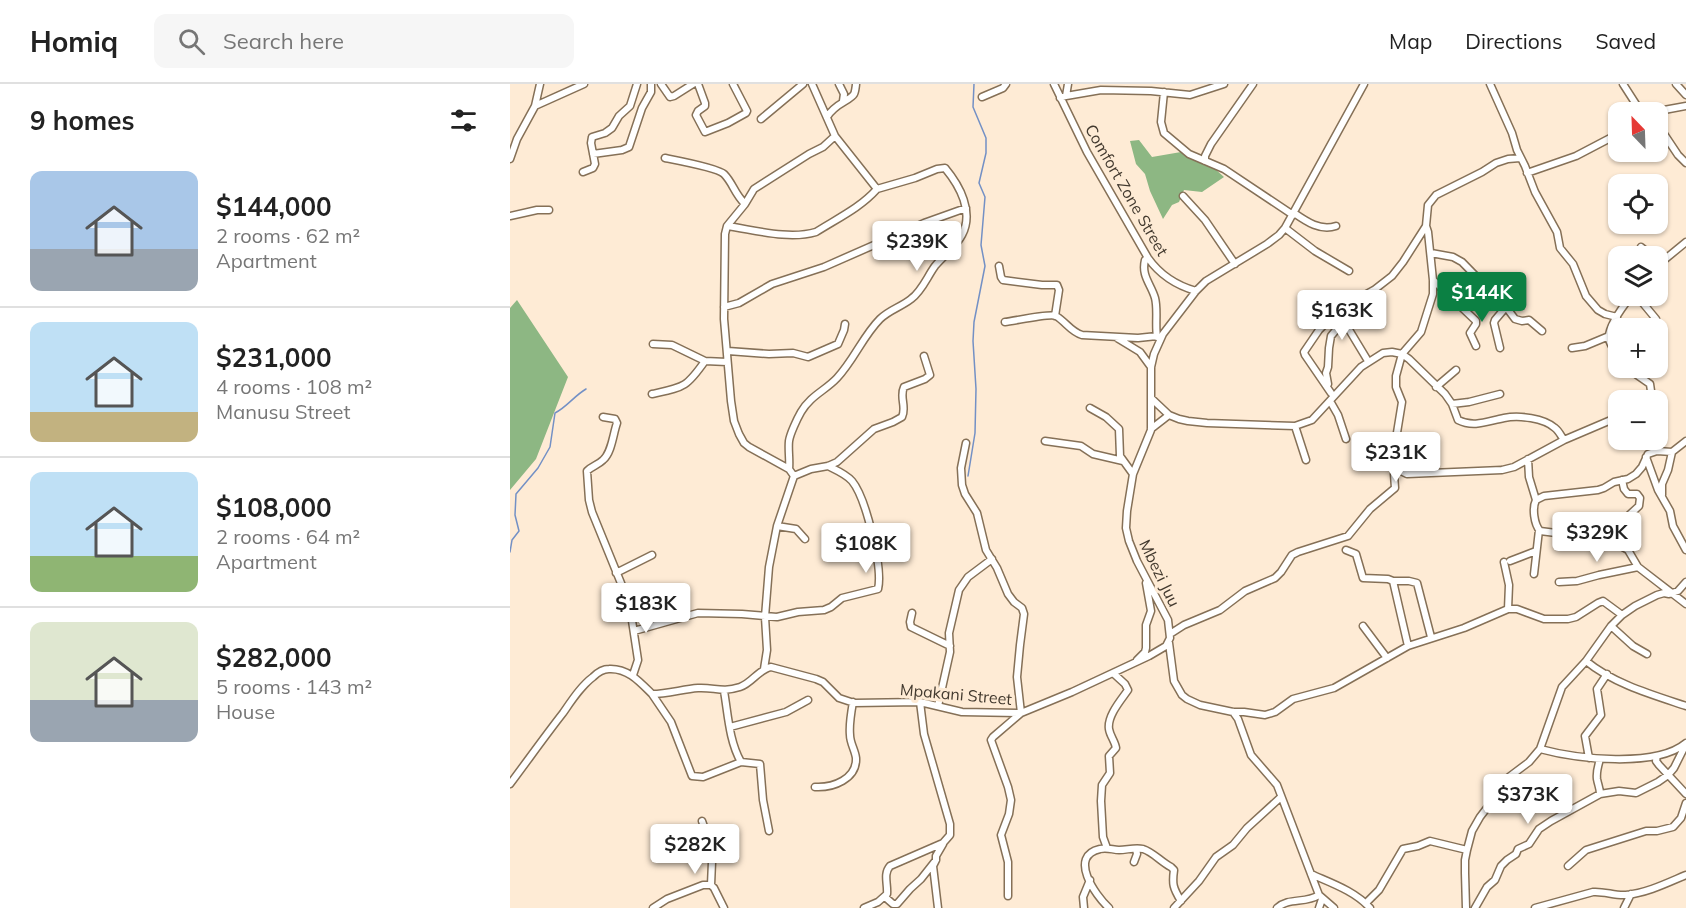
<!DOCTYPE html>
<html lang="en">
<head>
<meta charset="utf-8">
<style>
	body { margin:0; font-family:Mulish,sans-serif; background:#f6f6f6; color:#222; height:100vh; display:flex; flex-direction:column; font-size:22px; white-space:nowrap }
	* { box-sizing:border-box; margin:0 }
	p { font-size:20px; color:#767676 }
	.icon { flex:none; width:33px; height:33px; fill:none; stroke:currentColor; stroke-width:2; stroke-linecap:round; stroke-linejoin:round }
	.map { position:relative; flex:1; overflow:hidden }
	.panel { display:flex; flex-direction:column; background:#fff; width:510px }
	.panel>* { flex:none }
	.needle { width:39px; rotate:337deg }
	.controls { position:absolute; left:1098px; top:18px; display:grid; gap:12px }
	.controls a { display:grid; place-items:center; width:60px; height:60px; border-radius:12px; background:#fff; box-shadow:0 2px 4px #0004; font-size:30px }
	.price { position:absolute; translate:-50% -51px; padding:0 14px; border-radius:6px; background:#fff; color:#222; font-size:20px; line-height:39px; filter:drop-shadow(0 2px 3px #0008) }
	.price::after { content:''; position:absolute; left:50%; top:36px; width:18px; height:14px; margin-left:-9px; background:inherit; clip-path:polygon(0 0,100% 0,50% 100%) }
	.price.active { background:#0b8043; color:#fff }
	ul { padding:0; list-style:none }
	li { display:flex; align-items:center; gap:18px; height:150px; padding:0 30px }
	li+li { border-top:2px solid #e0e0e0 }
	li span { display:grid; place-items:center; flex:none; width:168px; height:120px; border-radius:12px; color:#555 }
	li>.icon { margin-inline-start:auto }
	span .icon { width:72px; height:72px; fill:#fffc; stroke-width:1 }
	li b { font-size:26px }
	h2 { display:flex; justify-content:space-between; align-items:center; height:72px; padding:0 30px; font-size:26px }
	header { display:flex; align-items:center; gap:36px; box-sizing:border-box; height:84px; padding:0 30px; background:#fff; border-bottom:2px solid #e0e0e0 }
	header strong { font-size:28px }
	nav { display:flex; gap:33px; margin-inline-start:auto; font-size:21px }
	.search { width:420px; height:54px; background:#f6f6f6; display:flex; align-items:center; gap:15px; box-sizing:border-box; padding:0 21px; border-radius:12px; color:#767676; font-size:22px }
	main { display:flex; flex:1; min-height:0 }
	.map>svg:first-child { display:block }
	.forest { fill:#8db783 }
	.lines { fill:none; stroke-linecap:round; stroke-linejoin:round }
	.stream { stroke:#7390c5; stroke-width:1.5 }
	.minor-casing { stroke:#857057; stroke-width:9 }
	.minor { stroke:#fff; stroke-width:6 }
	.labels { text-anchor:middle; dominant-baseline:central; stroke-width:6; stroke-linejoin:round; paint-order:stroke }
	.street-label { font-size:16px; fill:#42392e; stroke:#feebd5 }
</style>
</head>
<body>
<header>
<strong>Homiq</strong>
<div class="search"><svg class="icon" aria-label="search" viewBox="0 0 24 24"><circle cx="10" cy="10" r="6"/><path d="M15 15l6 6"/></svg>Search here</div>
<nav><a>Map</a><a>Directions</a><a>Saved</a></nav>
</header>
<main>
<section class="panel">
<h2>9 homes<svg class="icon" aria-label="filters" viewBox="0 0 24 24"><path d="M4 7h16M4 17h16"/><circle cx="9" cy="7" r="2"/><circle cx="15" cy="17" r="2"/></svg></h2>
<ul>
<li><span style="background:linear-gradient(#a9c7e8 65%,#9aa5b1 0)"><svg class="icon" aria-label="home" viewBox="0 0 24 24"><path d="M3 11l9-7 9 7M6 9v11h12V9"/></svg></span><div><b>$144,000</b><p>2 rooms · 62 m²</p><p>Apartment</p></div></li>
<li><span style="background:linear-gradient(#bfe0f5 75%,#c2b280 0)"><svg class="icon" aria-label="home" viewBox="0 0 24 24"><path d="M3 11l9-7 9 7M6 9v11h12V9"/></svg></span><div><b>$231,000</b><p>4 rooms · 108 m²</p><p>Manusu Street</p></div></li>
<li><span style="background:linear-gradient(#bfe0f5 70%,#8fb573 0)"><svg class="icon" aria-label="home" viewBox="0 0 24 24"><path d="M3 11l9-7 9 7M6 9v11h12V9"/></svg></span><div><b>$108,000</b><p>2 rooms · 64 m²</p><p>Apartment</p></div></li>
<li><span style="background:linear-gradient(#dfe7d0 65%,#9aa5b1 0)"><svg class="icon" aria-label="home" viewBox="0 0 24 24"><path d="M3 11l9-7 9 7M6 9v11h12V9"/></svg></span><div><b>$282,000</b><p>5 rooms · 143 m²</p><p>House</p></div></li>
</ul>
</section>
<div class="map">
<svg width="1176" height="824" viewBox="0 0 1176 824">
	<rect width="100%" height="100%" fill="#feebd5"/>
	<!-- forest -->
	<path class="forest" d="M629 56 642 73 671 68 703 83 714 93 692 108 674 106 669 118 662 121 653 135 640 107 635 90 626 80 620 57Z
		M7 216 58 293 26 375 0 406V224Z"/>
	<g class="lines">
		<!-- stream -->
		<path class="stream" d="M458 392 465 349 466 305 463 257 464 238 475 182 471 161 475 113 469 99 476 69V54L463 23 464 0
			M0 468 2 456 9 447 5 431 6 410 28 384 40 363 45 329C57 323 64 312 76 305"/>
		<defs>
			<path id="minor" d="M151 0 160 13 164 12 183 0
				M188 0 195 19V22L188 27 186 31 195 48 218 39 236 29 237 27 223 0
				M329 0 334 10 333 17
				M544 0 577 68 638 174C650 191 665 201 686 207
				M980 0 1002 49 1007 66 1015 82 1025 108 1047 148 1050 164 1063 180 1076 212 1088 226 1095 230 1107 233
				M1113 0 1131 28
				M1166 0 1176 11
				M654 8 651 38 654 49 679 70 714 85 783 131
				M556 12 558 0
				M472 13 493 4 496 0
				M550 14 556 12 591 6 641 7 680 11 714 0
				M25 22 74 0
				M1148 30 1154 26 1176 22
				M317 33C325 19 340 17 344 10 345 9 346 1 346 0
				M251 35 293 0
				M1148 41 1168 71 1176 79
				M83 70 112 66 119 63 132 24 141 8V0
				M155 74C165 76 208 84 214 90 223 99 224 109 235 120
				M0 75 7 55 25 22 30 0
				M695 77V72L701 60 743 0
				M73 88 83 84 85 80 81 59 82 53 95 49 102 44 109 32 120 22 127 0
				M1017 89 1066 72 1108 50
				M673 112 695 136 725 180
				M784 129C797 138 810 147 826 142
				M0 132 27 126H39
				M217 142C245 146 279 156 306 148 328 134 350 124 367 105
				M916 142 918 148 923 196V210L911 248 892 270 886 292V303L892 318 884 367V376L889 386 897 390 992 386 1004 383 1054 356 1108 333
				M775 144 805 167 839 187
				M1131 163 1142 172
				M921 169 943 173 952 178 996 223 1005 235 1012 237 1019 236 1032 247
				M638 174 635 176C631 192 641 200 645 214 648 225 645 240 647 253
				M1148 181 1176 158
				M489 182 491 193 493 196 532 201H547L549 206 545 232
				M923 196 966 237V240L960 249 966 262
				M1127 212 1146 235
				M214 223 229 219 262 200 314 183 414 139 456 124
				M830 227 835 239 858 277
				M495 238C505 237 540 229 546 232 556 238 561 248 572 251L628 254 647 252
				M607 254 630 268 641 283
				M143 260 162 261 195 277 217 278
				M990 264 984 239 985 236 996 223
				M1062 264 1075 262 1099 252
				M218 267 259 270 283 269 298 273 328 260 334 246 335 240
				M1108 272C1105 267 1100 261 1099 255 1097 243 1114 221 1121 212
				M1117 284 1140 300 1141 307 1133 316
				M818 300 816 289 818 283 819 264 821 252 826 246 830 227
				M926 303 946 286
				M821 309 795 271 794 268 809 246 823 232 835 222 864 206 882 192 893 178 916 142 918 121 926 111 972 88 986 79 998 75 1010 74
				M142 310C174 303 176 304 195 277
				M642 315 659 331 669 335 678 337 697 339 785 342 802 336 851 283 873 269 882 268 892 270 899 275 935 310 942 320 948 336C964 344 978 337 994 334 1009 331 1034 334 1045 344 1049 347 1051 352 1054 356
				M820 317 828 331 836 355
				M942 320 959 318 990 310
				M580 324 596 333 609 345 610 372 623 390
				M93 333 105 335 107 339C103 350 102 368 93 376 88 381 82 382 77 387L79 416 82 428 115 509 121 530 128 576 123 591
				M785 342 796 376
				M641 345 659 331
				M535 357 571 362 583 370 613 377
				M1176 357 1162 368 1147 367 1138 370 1132 383 1126 390 1118 395 1104 398 1094 404 1088 406 1034 412 1026 416C1022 424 1024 440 1030 447L1046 449 1070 458 1105 459 1111 462 1118 466 1128 483 1176 520
				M456 359 451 384 452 401 455 410 467 429 476 466 487 484 498 510 504 518 512 524 514 530 510 561 507 593 511 629
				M1136 373 1148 406 1160 427 1163 442 1176 466
				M1018 375 1019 393 1026 416
				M279 385C280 376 278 366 279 357 280 350 287 335 291 328 300 312 316 306 327 294 344 276 353 252 370 235 379 226 391 223 401 215 412 207 417 193 425 182 433 172 446 163 452 151 464 128 450 102 435 84L427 85 405 94 367 105 325 52
				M284 392 301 385 318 382 327 378 364 345 383 338 392 333C397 323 389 313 394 303L415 295 420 291 414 272
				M1112 396 1114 405 1118 410H1127L1130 414 1129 422 1117 433
				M1152 411V400L1158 386 1162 368
				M267 442 286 445 295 455
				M836 466 846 470 853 494 878 495 883 497 898 562
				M1000 477 1026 467
				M994 478 999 501 998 525
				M106 489 142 471
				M1024 490 1029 446
				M883 497H899L907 499 921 553
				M1049 498 1067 497 1089 491 1128 483
				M402 529 400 538 401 543 440 562
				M853 542 877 574
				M1101 542 1123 562 1137 570
				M124 547 188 529 232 530 267 533 288 528 314 526 321 523 332 514 368 505C373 484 356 414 342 397 336 390 326 386 318 382
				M660 550 674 541 710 526 735 507 765 494 771 488 782 471 788 468 838 452 860 425 885 404 884 390 886 382
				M659 559 664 597 672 611 677 615 690 621 723 628H734L755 631 765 628 783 615 824 604 898 562 954 544 998 525H1007L1034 535H1058L1066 533 1088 519 1093 517 1112 531
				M627 576 635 568 636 564V541L641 527 636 499
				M1076 577C1104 600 1143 611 1176 622
				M254 585 257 566 255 533 259 483 267 442 284 392 279 385 239 363 234 359 229 350 224 337 221 317 214 235 215 150 217 142 235 120 244 105 299 70 313 63 325 52 302 0
				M214 607C218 630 219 657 231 678L250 680 253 716 259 747
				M142 610 161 638 182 692 193 693 231 678
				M428 622 440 568 439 549 449 506 458 493 482 475
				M723 628 728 635 741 671 767 701 809 811 824 824
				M220 643 276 628 298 616
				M1030 665C1067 675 1146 684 1176 659
				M1147 672 1146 677 1149 681 1176 710
				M1079 674 1075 652 1091 631 1087 605 1097 590
				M0 700C18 676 35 652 53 629 62 616 71 602 83 593 87 589 93 585 99 585 118 584 130 598 142 610 158 610 173 605 188 604 205 603 211 609 230 603 242 599 249 585 261 583L306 595 313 598 329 614 344 619 410 618 452 628 511 629 562 608 639 572 656 562 660 554 658 536 627 477 619 457 616 444 617 427 623 390 641 346V283L644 270 653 250 686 207 696 197 757 160 769 151 775 144 854 0
				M305 703C323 704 347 695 346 674 345 666 340 659 340 651 339 641 341 629 343 618
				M1090 710 1109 707 1126 709 1148 698 1158 691 1164 684 1175 662
				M192 737 201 762 202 778 201 801
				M597 764 593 753 591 717 592 701 600 689 599 672 606 664C605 657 600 652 599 645 597 632 611 616 618 606L615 600 603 589
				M624 778 627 770 626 765
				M1058 782 1076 766 1136 747H1147L1163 743 1171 734 1176 719
				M801 790C821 799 845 807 860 824
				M498 812V778L491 751 499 730 501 716 498 703 481 656 483 653 511 629
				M375 813 383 820H387L400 805 411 795 426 776
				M856 819 869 806 893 765 908 762 920 757 957 766
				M143 824 157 815 193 801H201L204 804 214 824
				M354 824 368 818 377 810C378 800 373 790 380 782L433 759 440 751V740L414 650 410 618
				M428 824 423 782 426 776V772L433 760
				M574 824 573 813 580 796
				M599 824C585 811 558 772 590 765 597 763 603 766 609 766 617 766 625 763 633 765 643 768 651 778 661 783L664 786C662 800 663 804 671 817
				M664 824 689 797 706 773 723 761 737 744 771 713
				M767 824C779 813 795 820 809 811
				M809 824 812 815
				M956 824 955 789V776L957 766 962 747 970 733 993 703 999 693 1019 678 1030 665 1052 603 1076 577 1101 542 1112 531 1125 522 1147 511 1154 509 1159 510 1168 507 1176 498
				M965 824 977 803 985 796 991 782 997 776 1006 770 1008 765 1019 760 1029 745 1041 737 1090 710C1090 704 1088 701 1087 695 1086 688 1088 682 1090 675
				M1025 824 1083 808C1094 807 1105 812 1116 811 1137 809 1157 799 1176 791
				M1114 824 1121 810"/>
		</defs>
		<!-- minor casing -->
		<use href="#minor" class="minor-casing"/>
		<!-- minor -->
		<use href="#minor" class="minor"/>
	</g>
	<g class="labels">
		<!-- street labels -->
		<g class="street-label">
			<text transform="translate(617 106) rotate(60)">Comfort Zone Street</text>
			<text transform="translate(650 489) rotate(64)">Mbezi Juu</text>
			<text transform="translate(446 610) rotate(5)">Mpakani Street</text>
		</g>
	</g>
</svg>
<div class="controls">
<a><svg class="needle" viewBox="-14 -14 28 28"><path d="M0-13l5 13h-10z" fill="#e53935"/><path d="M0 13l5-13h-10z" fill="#767676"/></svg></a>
<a><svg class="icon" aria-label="locate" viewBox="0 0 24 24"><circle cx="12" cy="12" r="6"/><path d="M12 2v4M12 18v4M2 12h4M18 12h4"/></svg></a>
<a><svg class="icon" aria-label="layers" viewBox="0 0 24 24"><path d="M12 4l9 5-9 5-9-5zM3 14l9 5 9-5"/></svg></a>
<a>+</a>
<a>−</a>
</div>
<b class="price" style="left:407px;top:188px">$239K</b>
<b class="price active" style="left:972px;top:239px">$144K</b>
<b class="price" style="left:832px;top:257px">$163K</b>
<b class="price" style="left:886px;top:399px">$231K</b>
<b class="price" style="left:1087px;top:479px">$329K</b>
<b class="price" style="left:356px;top:490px">$108K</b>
<b class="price" style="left:136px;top:550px">$183K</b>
<b class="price" style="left:1018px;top:741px">$373K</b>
<b class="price" style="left:185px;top:791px">$282K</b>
</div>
</main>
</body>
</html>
